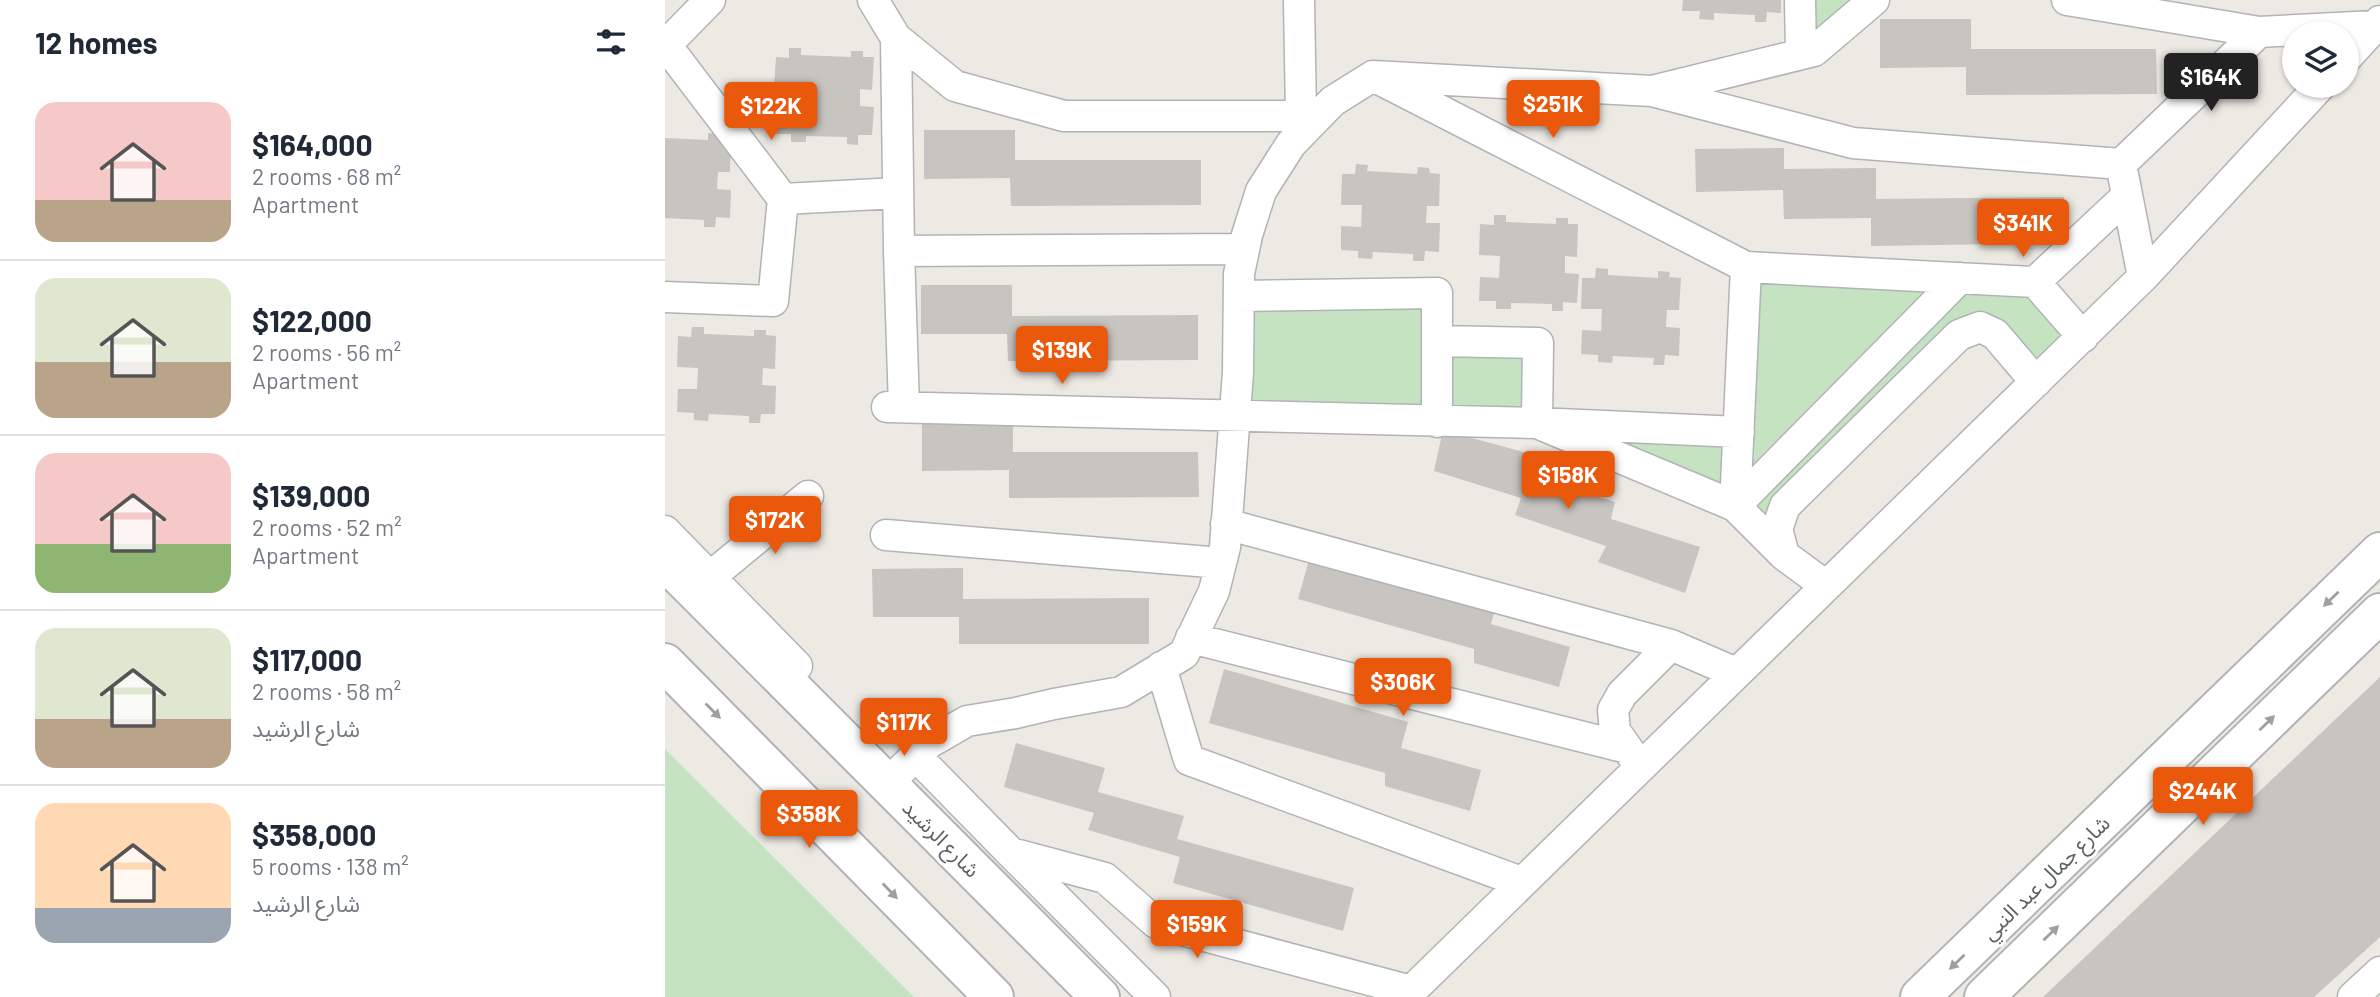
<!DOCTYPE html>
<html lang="en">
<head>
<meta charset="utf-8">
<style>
	body { margin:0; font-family:Barlow,"Noto Sans Arabic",sans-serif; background:#f2f2f3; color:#1f2937; height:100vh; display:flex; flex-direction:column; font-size:26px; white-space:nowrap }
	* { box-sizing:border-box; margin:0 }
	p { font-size:23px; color:#747a83 }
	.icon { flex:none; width:38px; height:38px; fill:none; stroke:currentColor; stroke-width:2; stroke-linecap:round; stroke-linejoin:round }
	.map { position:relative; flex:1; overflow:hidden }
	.drawer { display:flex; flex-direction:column; background:#fff; width:665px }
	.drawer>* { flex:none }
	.buttons { position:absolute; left:1617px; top:21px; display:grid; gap:14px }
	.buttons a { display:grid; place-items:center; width:77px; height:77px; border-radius:50%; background:#fff; box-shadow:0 2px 5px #0004; font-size:35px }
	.price { position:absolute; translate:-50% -60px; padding:0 16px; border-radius:7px; background:#ea580c; color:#fff; font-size:23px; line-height:46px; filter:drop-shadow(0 2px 4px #0008) }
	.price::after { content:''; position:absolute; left:50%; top:42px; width:21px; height:16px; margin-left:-10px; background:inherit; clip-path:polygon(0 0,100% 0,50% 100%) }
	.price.current { background:#222; color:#fff }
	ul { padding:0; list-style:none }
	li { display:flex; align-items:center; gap:21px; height:175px; padding:0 35px }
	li+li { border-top:2px solid #e0e1e3 }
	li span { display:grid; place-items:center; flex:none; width:196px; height:140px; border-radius:21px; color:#555 }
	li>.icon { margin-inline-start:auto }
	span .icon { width:84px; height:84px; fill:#fffc; stroke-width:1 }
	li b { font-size:30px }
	h2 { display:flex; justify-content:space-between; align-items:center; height:84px; padding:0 35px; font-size:30px }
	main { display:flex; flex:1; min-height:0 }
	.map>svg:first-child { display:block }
	.green { fill:#c5e3c1 }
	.building { fill:#c8c4c0 }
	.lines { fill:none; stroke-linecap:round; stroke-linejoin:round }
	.street-casing { stroke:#b1b4b7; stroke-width:33 }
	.secondary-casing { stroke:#b0b4b7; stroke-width:42 }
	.street { stroke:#fff; stroke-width:30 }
	.secondary { stroke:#fff; stroke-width:38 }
	.oneway { fill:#9da0a1 }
	.labels { text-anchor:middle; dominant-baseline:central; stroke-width:6; stroke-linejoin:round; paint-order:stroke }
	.street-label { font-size:21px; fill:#5b6063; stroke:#fff }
</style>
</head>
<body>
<main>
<section class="drawer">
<h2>12 homes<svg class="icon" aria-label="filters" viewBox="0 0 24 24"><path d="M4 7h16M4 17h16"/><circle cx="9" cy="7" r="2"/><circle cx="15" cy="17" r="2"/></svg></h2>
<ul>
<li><span style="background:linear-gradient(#f6c9c9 70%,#b9a48a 0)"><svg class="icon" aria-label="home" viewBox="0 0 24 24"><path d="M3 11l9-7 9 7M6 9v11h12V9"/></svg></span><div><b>$164,000</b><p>2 rooms · 68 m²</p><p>Apartment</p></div></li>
<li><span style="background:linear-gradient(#dfe7d0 60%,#b9a48a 0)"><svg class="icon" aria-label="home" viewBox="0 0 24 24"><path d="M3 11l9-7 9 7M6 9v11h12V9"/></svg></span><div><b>$122,000</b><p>2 rooms · 56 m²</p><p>Apartment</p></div></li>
<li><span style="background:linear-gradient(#f6c9c9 65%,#8fb573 0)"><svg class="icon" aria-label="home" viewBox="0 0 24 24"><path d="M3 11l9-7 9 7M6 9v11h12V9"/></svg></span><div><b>$139,000</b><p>2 rooms · 52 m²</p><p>Apartment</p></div></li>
<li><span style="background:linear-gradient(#dfe7d0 65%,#b9a48a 0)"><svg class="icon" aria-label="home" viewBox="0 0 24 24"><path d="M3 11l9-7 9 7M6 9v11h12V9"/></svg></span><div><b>$117,000</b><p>2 rooms · 58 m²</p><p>شارع الرشيد</p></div></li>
<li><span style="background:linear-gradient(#ffd9b3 75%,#9aa5b1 0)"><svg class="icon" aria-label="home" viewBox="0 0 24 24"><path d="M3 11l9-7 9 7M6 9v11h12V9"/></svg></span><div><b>$358,000</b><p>5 rooms · 138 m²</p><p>شارع الرشيد</p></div></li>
</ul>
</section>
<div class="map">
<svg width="1715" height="997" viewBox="0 0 1715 997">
	<rect width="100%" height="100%" fill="#ede9e3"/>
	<!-- green -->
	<path class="green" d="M1135 0H1209L1149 51Z
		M1081 267 1370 282 1418 337 1371 382 1315 327 1112 529 1070 505 872 423 570 417 574 296 772 293V342L873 343 872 423 1073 432Z
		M0 749 249 997H0Z"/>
	<!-- building -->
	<path class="building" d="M1018 0H1116V13L1102 12 1101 22H1090V15L1049 13V20L1034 19 1035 11H1017Z
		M1215 19H1306V49H1491L1492 94 1301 95V67L1215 68Z
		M124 48H136V55L186 57V51H198V57H209L207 90 195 89V106L209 107 207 135H193V145L182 144V137L141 136V142H126V134H109L110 110H129L130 89 109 88 111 57 124 58Z
		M259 130H350V160H536V205L346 206 345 178 259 179Z
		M43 133 55 134 66 140 65 172H53L52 189 66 190 65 218 51 217 50 227H39V220L0 218V138L43 140Z
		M1119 148V169L1211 168V199L1399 197V243L1206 246V218L1119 219 1118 190 1031 192 1030 149Z
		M691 164 703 165 702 171 752 174 753 167 764 168 765 173 775 174 774 206H762L761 223H775L774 252 760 251 759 261H748V254L708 252 707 259 693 258V251L676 250V226L696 227 697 205H676L677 174H690Z
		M829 215H841V222L891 224V218H903V224H913L912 257 900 256V273L914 274 912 303 898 302V311H887V304L846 303V309H831V301H814L815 277 834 278 835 256 814 255 815 224 829 225Z
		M931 268 943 269V275L993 278V271L1005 272 1004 277 1016 278 1014 310H1002L1001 327 1015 328 1014 356 1000 355 999 365H988L989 358 948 356 947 363 933 362V355L916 354 917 330 936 331 937 309H916L917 278H930Z
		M256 285H347V316L533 315V360L343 361 342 334H256Z
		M27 327H39V334L89 336V330H101V335L111 336 110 369 98 368 97 385 111 386 110 414H96L95 423H84V416L44 414 43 421 29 420V413L12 412 13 389H32L33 368 12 367 13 336 26 337Z
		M257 422H348V452H533L534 497 344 498V470L257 471Z
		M778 430 869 455 862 476 950 502 946 519 1035 547 1020 593 933 562 941 546 850 515 856 498 769 471Z
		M648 546 833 599 826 624 905 647 894 687 809 663V649L633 599Z
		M298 568V599L484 598V644H294V617H208L207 569Z
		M559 669 743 722 736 748 816 770 805 811 720 786V773L544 723Z
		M1715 677V937L1649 997H1378Z
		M351 743 440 768 433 792 519 816 512 839 689 888 678 931 508 883 515 857 423 830 429 813 339 787Z"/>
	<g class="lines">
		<defs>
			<path id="street" d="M208 0 231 38 290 86 399 116H653
				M634 0 636 116
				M1135 0 1136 54
				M1402 0 1594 32
				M231 38 234 251
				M1 45 118 199 233 193
				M0 46 45 0
				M1682 57 1715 21
				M991 90 1149 51 1209 0
				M1081 267 708 76 987 91 1188 143 1456 164
				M1478 277 1456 164 1594 32 1710 26
				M574 296 772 293V422
				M0 297 108 301 118 199
				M1418 337 1370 282 1462 196
				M773 341 873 343 872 423 1070 506 1295 278
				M222 407 872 423 1074 432
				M239 407 234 251 579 249
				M561 524 1006 645
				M0 531 132 666
				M221 535 556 563
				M1119 555 1070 506 1081 267 1370 282
				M45 577 143 496
				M1161 586 1119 555 1112 529 1120 506 1294 335 1315 327 1330 334 1371 382
				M526 638 962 748
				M496 667 524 760 856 882
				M251 756 346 853 490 997
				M969 758 950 731 948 710 957 694 1006 645 1071 673
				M234 772 264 743 302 721 351 713 389 704 456 692 519 654 549 591 560 547 573 372 574 274 582 235 596 191 626 144 668 101 708 76
				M346 853 440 878 491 923 746 991
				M740 997 1478 277 1655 86
				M1688 997 1715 972"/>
			<path id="secondary" d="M0 561 435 997
				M0 663 329 997
				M1255 997 1715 552
				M1319 997 1715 613"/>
		</defs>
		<!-- street casing -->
		<use href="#street" class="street-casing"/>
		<!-- secondary casing -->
		<use href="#secondary" class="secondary-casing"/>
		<!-- street -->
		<use href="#street" class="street"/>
		<!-- secondary -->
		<use href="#secondary" class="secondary"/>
	</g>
	<!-- one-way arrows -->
	<defs><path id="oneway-solid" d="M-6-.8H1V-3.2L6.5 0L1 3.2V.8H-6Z" transform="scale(1.75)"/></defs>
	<g class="oneway">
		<use href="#oneway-solid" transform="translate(1666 599) rotate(136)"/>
		<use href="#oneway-solid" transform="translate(48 711) rotate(45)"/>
		<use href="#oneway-solid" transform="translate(1602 723) rotate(-44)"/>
		<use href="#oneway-solid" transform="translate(225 891) rotate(46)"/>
		<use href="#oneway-solid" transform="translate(1386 933) rotate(-44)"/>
		<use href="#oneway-solid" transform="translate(1292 962) rotate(136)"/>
	</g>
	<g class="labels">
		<!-- street labels -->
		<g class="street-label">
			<text transform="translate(277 838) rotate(45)">شارع الرشيد</text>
			<text transform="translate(1380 877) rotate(-44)">شارع جمال عبد النبي</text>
		</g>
	</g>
</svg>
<div class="buttons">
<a><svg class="icon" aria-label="layers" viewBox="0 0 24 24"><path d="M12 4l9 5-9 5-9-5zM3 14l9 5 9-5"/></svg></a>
</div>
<b class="price current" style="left:1546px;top:113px">$164K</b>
<b class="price" style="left:888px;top:140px">$251K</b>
<b class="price" style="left:106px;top:142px">$122K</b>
<b class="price" style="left:1358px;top:259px">$341K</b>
<b class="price" style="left:397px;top:386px">$139K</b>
<b class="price" style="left:903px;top:511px">$158K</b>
<b class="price" style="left:110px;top:556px">$172K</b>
<b class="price" style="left:738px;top:718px">$306K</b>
<b class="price" style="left:239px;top:758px">$117K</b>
<b class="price" style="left:1538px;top:827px">$244K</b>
<b class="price" style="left:144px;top:850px">$358K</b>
<b class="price" style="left:532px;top:960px">$159K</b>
</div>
</main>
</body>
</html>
